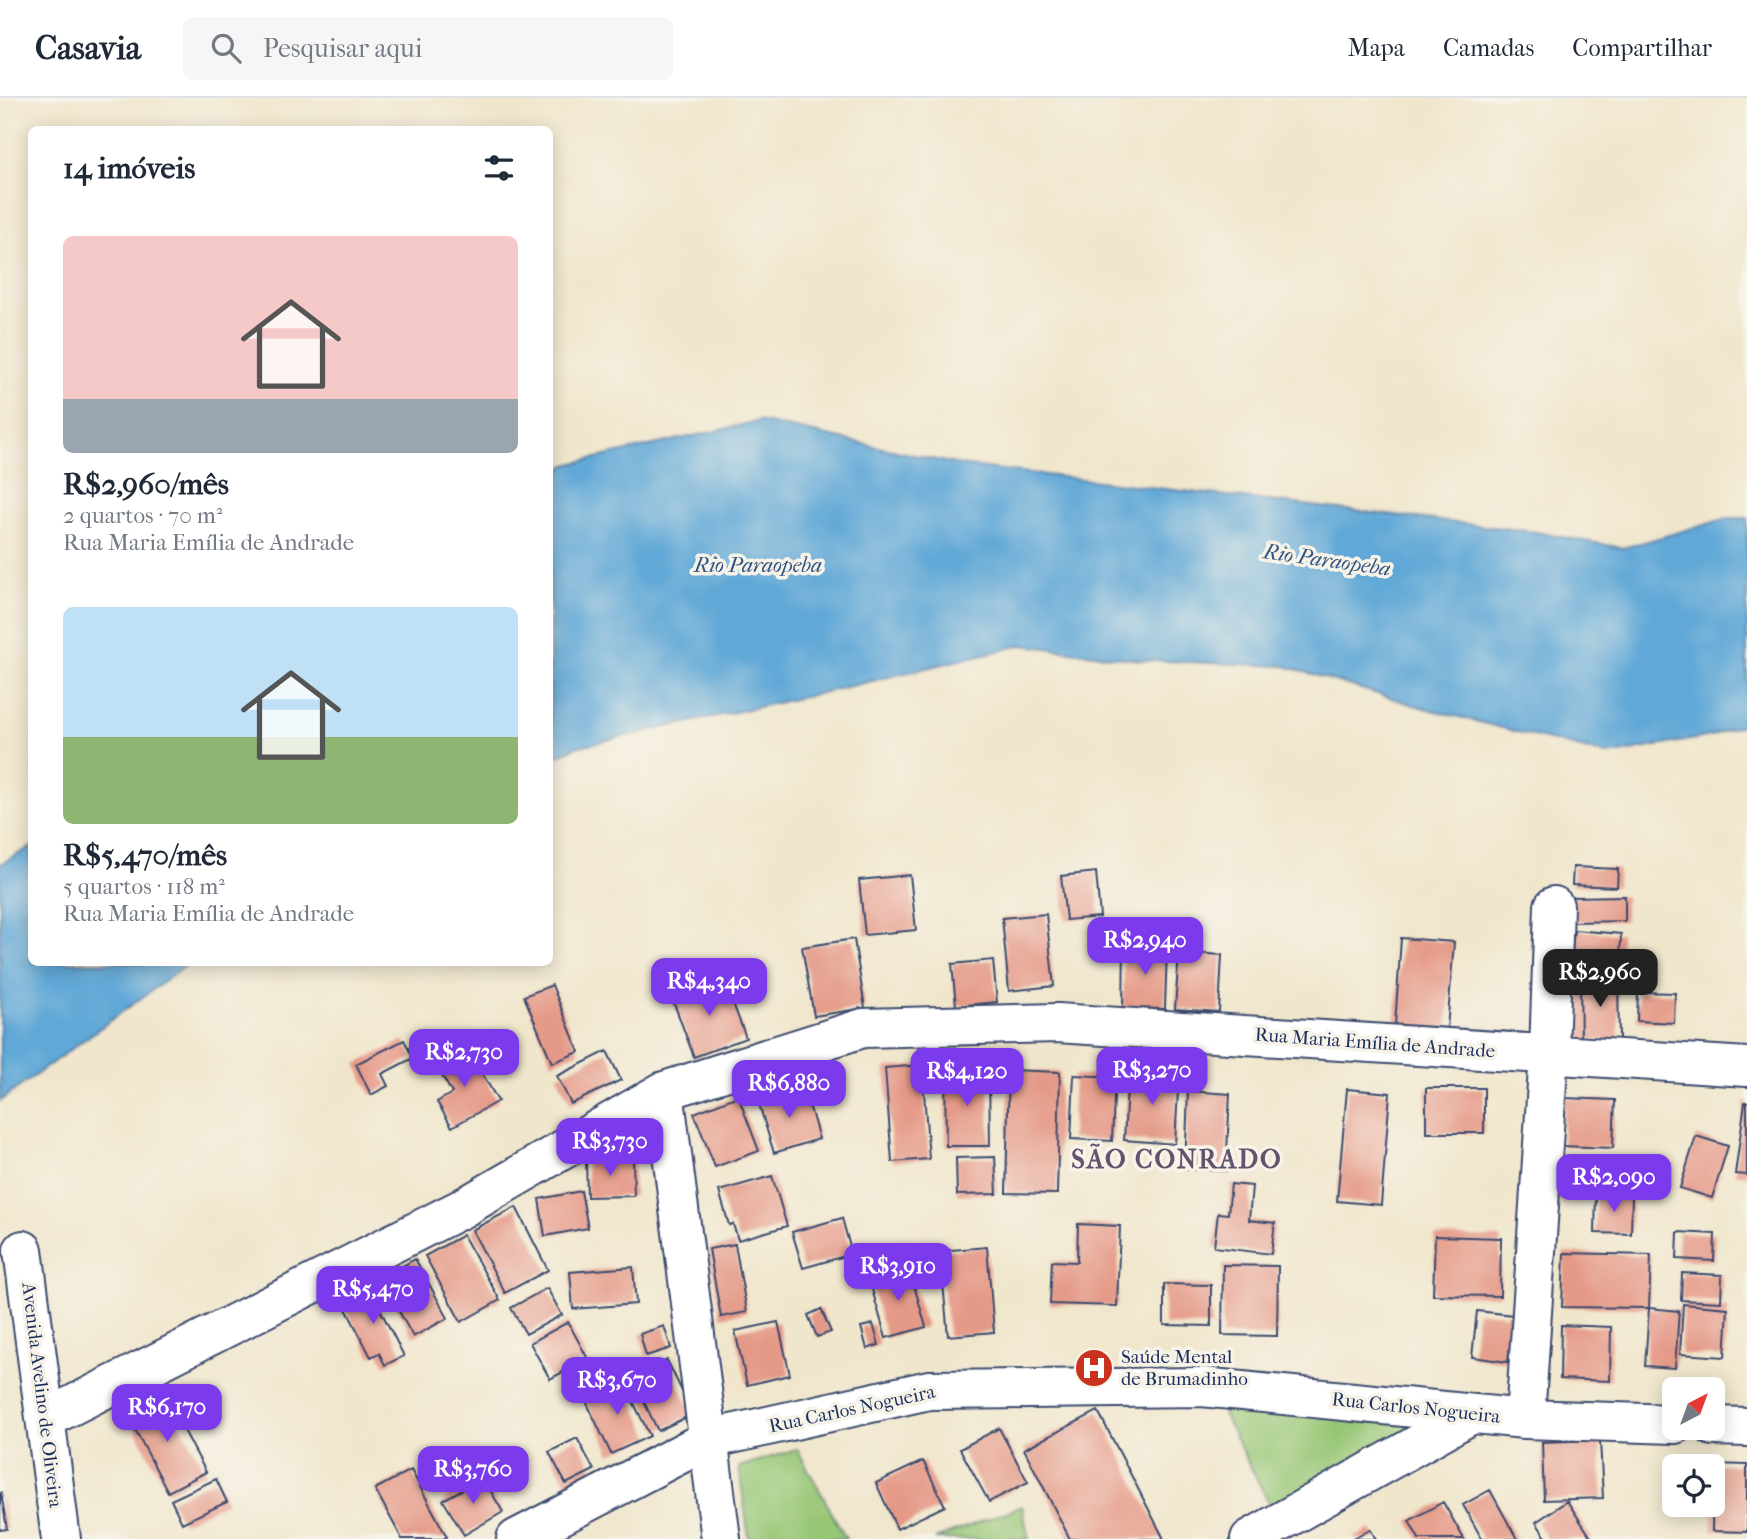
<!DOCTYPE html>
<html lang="pt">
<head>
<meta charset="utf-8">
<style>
	body { margin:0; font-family:"IM FELL French Canon",serif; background:#f6f6f7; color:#1f2937; height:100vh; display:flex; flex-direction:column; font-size:26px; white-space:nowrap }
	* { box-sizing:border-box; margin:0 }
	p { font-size:23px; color:#747a83 }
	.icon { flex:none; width:38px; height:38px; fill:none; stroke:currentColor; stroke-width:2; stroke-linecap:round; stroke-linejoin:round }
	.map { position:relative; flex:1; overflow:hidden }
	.panel { position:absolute; left:28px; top:28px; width:525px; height:840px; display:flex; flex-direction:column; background:#fff; border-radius:10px; box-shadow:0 4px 18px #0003 }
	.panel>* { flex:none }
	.needle { width:46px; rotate:41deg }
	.fabs { position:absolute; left:1662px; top:1279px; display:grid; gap:14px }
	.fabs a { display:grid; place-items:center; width:63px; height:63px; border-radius:10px; background:#fff; box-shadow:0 4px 18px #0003; font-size:35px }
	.price { position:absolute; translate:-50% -60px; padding:0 16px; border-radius:14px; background:#7c3aed; color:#fff; font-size:23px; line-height:46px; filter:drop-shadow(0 2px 4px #0008) }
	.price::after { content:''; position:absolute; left:50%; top:42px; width:21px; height:16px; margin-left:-10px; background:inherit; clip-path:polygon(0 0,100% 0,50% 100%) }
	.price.active { background:#222; color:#fff }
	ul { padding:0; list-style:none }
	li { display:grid; align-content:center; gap:14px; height:371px; padding:0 35px }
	li span { display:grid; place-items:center; height:217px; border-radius:10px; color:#555 }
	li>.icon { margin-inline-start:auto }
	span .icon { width:126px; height:126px; fill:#fffc; stroke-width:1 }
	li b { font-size:30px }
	h2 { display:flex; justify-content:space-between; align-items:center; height:84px; padding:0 35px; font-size:30px }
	header { display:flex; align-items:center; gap:42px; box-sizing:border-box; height:98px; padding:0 35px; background:#fff; border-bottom:2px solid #e0e1e3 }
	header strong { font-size:33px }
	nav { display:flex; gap:38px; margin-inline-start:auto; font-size:24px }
	.search { width:490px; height:63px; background:#f6f6f7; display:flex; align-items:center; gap:18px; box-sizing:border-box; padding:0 24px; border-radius:10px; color:#747a83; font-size:26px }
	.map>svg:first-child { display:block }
	.green { fill:#97c675; stroke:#597a6a; stroke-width:2 }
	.water { fill:#61a8d7; stroke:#3e6c9a; stroke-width:2 }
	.building { fill:#e59987 }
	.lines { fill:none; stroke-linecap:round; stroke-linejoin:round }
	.minor-casing { stroke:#3b4a6e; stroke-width:42 }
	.minor { stroke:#fff; stroke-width:38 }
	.labels { text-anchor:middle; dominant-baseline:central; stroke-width:7; stroke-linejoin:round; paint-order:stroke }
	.street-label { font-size:19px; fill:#1b2f5e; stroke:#f7f3e8 }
	.poi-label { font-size:19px; fill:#1b2f5e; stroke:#f7f3e8; text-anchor:start }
	.water-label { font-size:21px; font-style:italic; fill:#305382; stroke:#f7f3e8 }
	.district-label { font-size:26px; font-weight:bold; letter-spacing:2px; fill:#62546c; stroke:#f7f3e8 }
</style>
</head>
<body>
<header>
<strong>Casavia</strong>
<div class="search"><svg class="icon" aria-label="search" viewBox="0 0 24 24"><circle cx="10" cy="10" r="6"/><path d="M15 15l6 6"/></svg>Pesquisar aqui</div>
<nav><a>Mapa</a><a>Camadas</a><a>Compartilhar</a></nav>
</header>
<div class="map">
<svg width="1747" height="1441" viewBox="0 0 1747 1441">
	<rect width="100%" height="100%" fill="#f7f3e8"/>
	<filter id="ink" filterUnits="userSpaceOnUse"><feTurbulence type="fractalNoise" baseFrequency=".0143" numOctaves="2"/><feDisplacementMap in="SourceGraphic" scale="14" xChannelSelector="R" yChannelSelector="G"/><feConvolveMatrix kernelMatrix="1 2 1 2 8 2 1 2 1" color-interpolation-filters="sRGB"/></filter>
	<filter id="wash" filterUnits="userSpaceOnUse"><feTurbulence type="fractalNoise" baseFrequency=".00686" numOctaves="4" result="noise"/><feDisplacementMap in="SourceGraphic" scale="28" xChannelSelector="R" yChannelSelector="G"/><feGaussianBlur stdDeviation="1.57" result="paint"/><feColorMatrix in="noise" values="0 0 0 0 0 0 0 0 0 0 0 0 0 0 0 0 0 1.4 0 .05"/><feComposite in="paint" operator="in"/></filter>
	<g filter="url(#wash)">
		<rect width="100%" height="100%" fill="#f0e6cc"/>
		<!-- green -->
		<path class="green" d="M1412 1308 1421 1334 1270 1407 1221 1312Z
			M797 1351 846 1441H749L739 1369Z
			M1022 1408 1029 1441H935Z"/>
		<!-- water -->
		<path class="water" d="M759 323 960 367 1536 434 1623 450 1728 420H1747V625L1711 638 1608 657 1424 610 1285 568 1141 562 1022 547 826 594 576 649 550 662V381L566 367Z
			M31 749 32 864 189 865 0 1003V766Z"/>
		<g id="blocks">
			<!-- building -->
			<path class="building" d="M1573 769 1618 771 1617 789 1572 787Z
				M1096 774 1100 819 1066 822 1061 778Z
				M910 777 916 832 865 837 859 782Z
				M1625 798V823L1572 824 1571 799Z
				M1046 816 1054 888 1009 893 1002 820Z
				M1574 832 1621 836 1620 868 1571 864Z
				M1401 840 1454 844 1447 931 1395 927Z
				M854 841 865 910 814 918 802 849Z
				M1124 848 1167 849 1165 911 1123 910Z
				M1179 854 1222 857 1219 914 1175 911Z
				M993 862 997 904 956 908 952 866Z
				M1618 880 1619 942H1581L1580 881Z
				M724 881 746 940 694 959 672 900Z
				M552 887 579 954 552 965 524 898Z
				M1638 894 1675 895 1674 925 1637 923Z
				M404 942 413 960 382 976 388 988 371 997 356 966Z
				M468 951 498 1003 452 1029 437 1004 452 995 437 969Z
				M607 953 621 982 571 1006 557 978Z
				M922 967 929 1061 892 1064 885 970Z
				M1128 971 1179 975 1175 1046 1124 1042Z
				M945 972H989L990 1048H946Z
				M1009 972 1060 974 1057 1096 1006 1095Z
				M1074 977 1115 979 1112 1043 1071 1041Z
				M804 989 819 1041 774 1055 758 1003Z
				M1426 990H1484V1035H1426Z
				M1347 991 1390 995 1381 1107 1337 1103Z
				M1188 993 1230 996 1226 1073 1185 1071Z
				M738 998 759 1053 715 1069 694 1015Z
				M1564 1000 1615 1002 1613 1050 1562 1048Z
				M1745 1004H1747V1077L1735 1076Z
				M1696 1038 1728 1048 1712 1100 1680 1090Z
				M995 1059 997 1096 957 1097 956 1060Z
				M633 1060 634 1098 587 1099 586 1061Z
				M772 1078 787 1128 738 1142 733 1126 729 1127 719 1093Z
				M1231 1086 1252 1088 1249 1122 1275 1125 1271 1156 1214 1149 1218 1115 1228 1116Z
				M581 1093 588 1130 545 1138 539 1101Z
				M1596 1097 1632 1098 1631 1136 1595 1135Z
				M516 1109 548 1172 505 1195 472 1132Z
				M842 1120 852 1156 803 1170 792 1134Z
				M1078 1126 1120 1128 1117 1208 1050 1206 1052 1163 1077 1164Z
				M1678 1134 1715 1136 1714 1163 1677 1161Z
				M463 1137 500 1202 461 1224 425 1158Z
				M1435 1138 1501 1140 1500 1198 1433 1197Z
				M735 1146 747 1214 721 1219 709 1151Z
				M987 1149 994 1234 948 1238 940 1153Z
				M1564 1155 1651 1157 1649 1210 1562 1209Z
				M415 1161 448 1220 413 1239 394 1204 388 1208 375 1183Z
				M1223 1167 1278 1168 1277 1238 1222 1237Z
				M633 1169 636 1206 573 1211 570 1174Z
				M909 1170 926 1229 886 1240 869 1181Z
				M1682 1175 1722 1177 1721 1204 1681 1202Z
				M367 1186 404 1258 385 1267 379 1255 371 1259 344 1207 355 1201 352 1194Z
				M1164 1186 1211 1187V1228L1164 1227Z
				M547 1190 562 1217 526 1236 511 1210Z
				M1683 1206 1728 1210 1725 1259 1680 1256Z
				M1649 1210 1679 1213 1675 1270 1645 1268Z
				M821 1211 831 1234 817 1239 808 1217Z
				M1477 1213 1513 1217 1508 1264 1472 1259Z
				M568 1224 588 1261 550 1281 530 1245Z
				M778 1224 790 1277 747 1287 735 1233Z
				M873 1226 879 1247 867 1251 861 1229Z
				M1561 1227 1611 1229 1610 1283 1560 1281Z
				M664 1228 671 1250 646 1258 640 1236Z
				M667 1262 693 1316 658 1333 632 1279Z
				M622 1281 650 1338 611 1356 584 1299Z
				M166 1298 206 1374 168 1394 128 1318Z
				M1098 1313 1164 1441H1070L1024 1351Z
				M999 1330 1028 1384 989 1404 960 1351Z
				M577 1340 594 1372 566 1386 549 1354Z
				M1600 1342 1603 1400 1544 1402 1542 1344Z
				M923 1363 945 1408 897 1431 876 1385Z
				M1713 1366 1747 1367V1434L1712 1433Z
				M411 1372 447 1439 443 1441H402L375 1391Z
				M483 1380 503 1414 464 1437 443 1402Z
				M216 1381 227 1404 182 1425 171 1402Z
				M1490 1392 1517 1441H1482L1463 1407Z
				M1 1395 7 1431 0 1432V1396Z
				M1567 1403 1592 1441H1547L1536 1424Z
				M1443 1404 1464 1441H1419L1409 1423Z
				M1370 1431 1376 1441H1352Z"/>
		</g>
	</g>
	<g filter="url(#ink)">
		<use href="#blocks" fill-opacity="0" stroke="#3b4a6e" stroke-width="2"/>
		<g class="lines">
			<defs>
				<path id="minor" d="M664 993 721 1441
					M23 1152 61 1441
					M45 1321 461 1111 664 993 863 930 1057 925 1747 969
					M1525 1321 1549 955 1554 808
					M1713 1328 1747 1329
					M516 1441 709 1341 929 1292 1202 1289 1525 1321 1675 1326
					M1250 1441 1472 1316"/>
			</defs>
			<!-- minor casing -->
			<use href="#minor" class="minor-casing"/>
			<!-- minor -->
			<use href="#minor" class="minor"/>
		</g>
	</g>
	<!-- icons -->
	<defs>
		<symbol id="hospital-disc" viewBox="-11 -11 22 22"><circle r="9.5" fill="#c8321e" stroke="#f7f3e8"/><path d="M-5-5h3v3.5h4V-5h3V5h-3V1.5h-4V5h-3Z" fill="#fff"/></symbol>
	</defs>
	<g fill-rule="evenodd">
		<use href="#hospital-disc" x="1072" y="1248" width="44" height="44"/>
	</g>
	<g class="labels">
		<!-- street labels -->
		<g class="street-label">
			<text transform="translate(1375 945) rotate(4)">Rua Maria Emília de Andrade</text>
			<text transform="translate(42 1297) rotate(83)">Avenida Avelino de Oliveira</text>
			<text transform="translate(1416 1310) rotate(6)">Rua Carlos Nogueira</text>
			<text transform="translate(852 1311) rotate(-12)">Rua Carlos Nogueira</text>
		</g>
		<!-- poi labels -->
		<g class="poi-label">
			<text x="1121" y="1259">Saúde Mental<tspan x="1121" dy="22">de Brumadinho</tspan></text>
		</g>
		<!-- water labels -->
		<g class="water-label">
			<text transform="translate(1327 462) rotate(8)">Rio Paraopeba</text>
			<text x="758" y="467">Rio Paraopeba</text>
		</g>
		<!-- district labels -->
		<g class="district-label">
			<text x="1177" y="1061">SÃO CONRADO</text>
		</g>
	</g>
</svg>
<div class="fabs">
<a><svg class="needle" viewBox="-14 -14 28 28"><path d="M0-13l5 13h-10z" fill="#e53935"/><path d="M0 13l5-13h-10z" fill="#747a83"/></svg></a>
<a><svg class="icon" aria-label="locate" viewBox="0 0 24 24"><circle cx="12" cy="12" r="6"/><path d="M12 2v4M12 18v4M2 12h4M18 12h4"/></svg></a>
</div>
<b class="price" style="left:1145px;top:879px">R$2,940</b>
<b class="price active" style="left:1600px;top:911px">R$2,960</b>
<b class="price" style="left:709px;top:920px">R$4,340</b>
<b class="price" style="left:464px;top:991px">R$2,730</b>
<b class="price" style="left:1152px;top:1009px">R$3,270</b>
<b class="price" style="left:967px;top:1010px">R$4,120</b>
<b class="price" style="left:789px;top:1022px">R$6,880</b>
<b class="price" style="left:610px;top:1080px">R$3,730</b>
<b class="price" style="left:1614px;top:1116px">R$2,090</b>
<b class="price" style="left:898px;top:1205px">R$3,910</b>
<b class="price" style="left:373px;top:1228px">R$5,470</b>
<b class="price" style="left:617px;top:1319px">R$3,670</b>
<b class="price" style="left:167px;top:1346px">R$6,170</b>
<b class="price" style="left:473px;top:1408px">R$3,760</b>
<section class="panel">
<h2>14 imóveis<svg class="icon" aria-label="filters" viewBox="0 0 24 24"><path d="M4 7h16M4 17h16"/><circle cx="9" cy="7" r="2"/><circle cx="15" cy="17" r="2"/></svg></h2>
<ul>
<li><span style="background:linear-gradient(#f6c9c9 75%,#9aa5b1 0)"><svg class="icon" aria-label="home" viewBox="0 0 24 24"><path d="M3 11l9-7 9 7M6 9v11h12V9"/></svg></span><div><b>R$2,960/mês</b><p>2 quartos · 70 m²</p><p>Rua Maria Emília de Andrade</p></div></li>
<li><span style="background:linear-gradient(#bfe0f5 60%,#8fb573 0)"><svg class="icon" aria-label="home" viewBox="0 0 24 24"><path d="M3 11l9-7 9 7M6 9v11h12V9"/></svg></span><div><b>R$5,470/mês</b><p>5 quartos · 118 m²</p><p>Rua Maria Emília de Andrade</p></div></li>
</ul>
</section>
</div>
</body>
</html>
